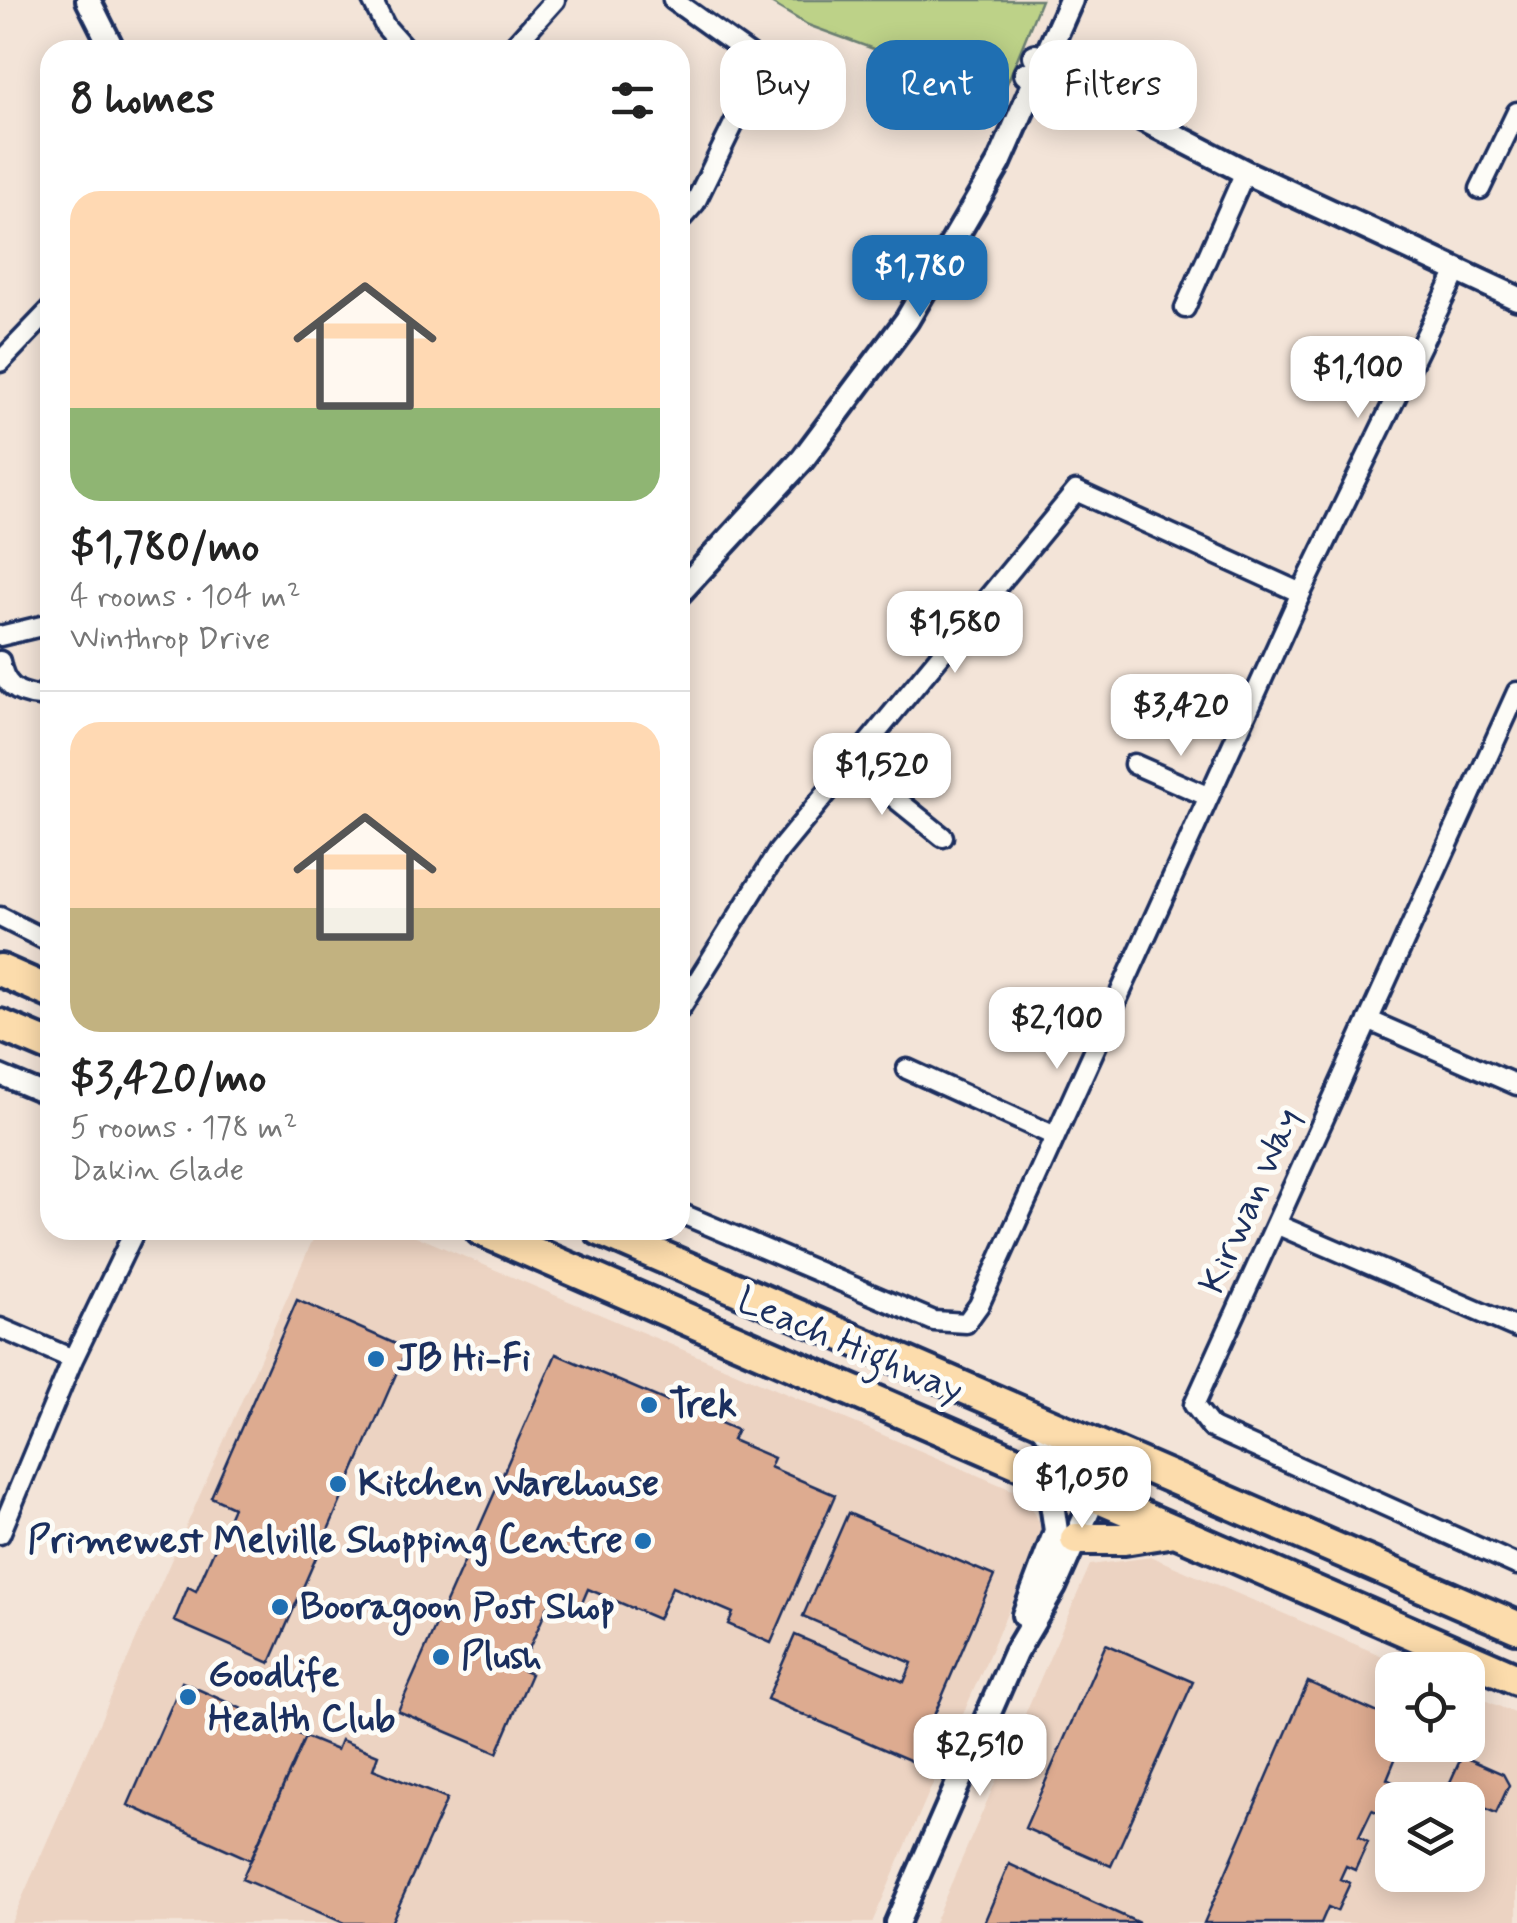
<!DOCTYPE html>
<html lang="en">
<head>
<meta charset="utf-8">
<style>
	body { margin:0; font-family:Mynerve,sans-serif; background:#f2f2f2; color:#222; height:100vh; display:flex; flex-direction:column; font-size:38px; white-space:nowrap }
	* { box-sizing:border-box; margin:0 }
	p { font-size:32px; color:#767676 }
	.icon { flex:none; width:55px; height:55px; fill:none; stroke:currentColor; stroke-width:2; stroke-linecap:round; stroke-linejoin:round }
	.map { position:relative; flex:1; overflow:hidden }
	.sheet { position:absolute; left:40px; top:40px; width:650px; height:1200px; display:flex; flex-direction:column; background:#fff; border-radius:30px; box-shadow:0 5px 25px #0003 }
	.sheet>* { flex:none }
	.top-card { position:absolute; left:720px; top:40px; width:645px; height:90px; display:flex; gap:20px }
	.controls { position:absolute; left:1375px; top:1652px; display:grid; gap:20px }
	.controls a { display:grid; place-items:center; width:110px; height:110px; border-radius:20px; background:#fff; box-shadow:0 5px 25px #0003; font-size:50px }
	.price { position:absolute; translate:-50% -85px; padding:0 22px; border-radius:20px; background:#fff; color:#222; font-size:32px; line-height:65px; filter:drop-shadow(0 2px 5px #0008) }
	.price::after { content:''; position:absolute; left:50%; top:60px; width:30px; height:22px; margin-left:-15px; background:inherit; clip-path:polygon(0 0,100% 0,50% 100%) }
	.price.selected { background:#1f6fb2; color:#fff }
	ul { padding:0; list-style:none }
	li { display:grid; align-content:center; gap:20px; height:530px; padding:0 30px }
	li+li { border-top:2px solid #e0e0e0 }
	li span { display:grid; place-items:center; height:310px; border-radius:30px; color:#555 }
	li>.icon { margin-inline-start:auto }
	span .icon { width:180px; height:180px; fill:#fffc; stroke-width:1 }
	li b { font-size:42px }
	h2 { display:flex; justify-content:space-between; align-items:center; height:120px; padding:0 30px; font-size:42px }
	.tag { padding:0 35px; border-radius:30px; background:#fff; box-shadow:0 5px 25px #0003; font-size:35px; line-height:90px }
	.tag.selected { background:#1f6fb2; color:#fff }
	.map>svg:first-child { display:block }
	.built { fill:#ecd3c2; fill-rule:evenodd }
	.green { fill:#bdd288; stroke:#6c8073; stroke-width:2.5 }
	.building { fill:#ddab90; stroke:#1b2f5e; stroke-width:2.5 }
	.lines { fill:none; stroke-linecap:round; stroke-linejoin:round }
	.street-casing { stroke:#1b2f5e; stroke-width:25 }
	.secondary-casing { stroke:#1b2f5e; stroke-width:30 }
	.highway-casing { stroke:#1b2f5e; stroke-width:38 }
	.street { stroke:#fdfcf7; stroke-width:18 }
	.secondary { stroke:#fdfcf7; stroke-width:22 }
	.highway { stroke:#fcdcac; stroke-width:30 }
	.poi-dot { fill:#1f6fb2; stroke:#fdfcf7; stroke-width:4 }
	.labels { text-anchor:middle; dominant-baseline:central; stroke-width:10; stroke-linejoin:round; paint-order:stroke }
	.street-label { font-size:38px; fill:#1b2f5e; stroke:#fdfcf7 }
	.poi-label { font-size:38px; font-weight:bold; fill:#1b2f5e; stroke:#fdfcf7; text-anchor:start }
</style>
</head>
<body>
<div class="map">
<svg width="1517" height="1923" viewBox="0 0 1517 1923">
	<rect width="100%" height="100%" fill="#f3e4d8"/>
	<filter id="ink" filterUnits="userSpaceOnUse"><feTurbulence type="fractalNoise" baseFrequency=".01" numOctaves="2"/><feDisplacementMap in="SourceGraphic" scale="20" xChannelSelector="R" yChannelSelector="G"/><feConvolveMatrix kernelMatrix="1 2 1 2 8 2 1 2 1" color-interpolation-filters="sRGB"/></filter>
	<g filter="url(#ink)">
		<!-- built -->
		<path class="built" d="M317 1230H402L1024 1495 1043 1531 872 1923H11Z
			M1152 1557 1415 1670H1392V1745H1468V1693L1517 1714V1923H934L1090 1565ZM1392 1800H1468V1875H1392Z"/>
		<!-- green -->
		<path class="green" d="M766 0H1041L1002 96 808 25Z"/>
		<!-- building -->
		<path class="building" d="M297 1300 407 1349 270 1663 174 1621 188 1587 196 1591 233 1507 211 1497Z
			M556 1354 666 1401 671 1389 697 1400 693 1411 737 1430 732 1440 774 1458 770 1467 835 1495 771 1643 728 1624 733 1613 672 1587 658 1619 588 1589 576 1617 548 1606 520 1669 531 1674 497 1753 398 1711Z
			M848 1513 994 1576 914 1762 767 1699 795 1635 904 1682 912 1663 803 1616Z
			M1106 1644 1193 1682 1111 1866 1025 1828Z
			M182 1682 305 1737 251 1860 128 1805Z
			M1308 1682 1392 1719V1745H1401L1387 1779 1395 1783 1381 1814 1372 1810 1359 1837 1368 1842 1355 1870 1346 1866 1340 1879 1350 1883 1337 1911 1328 1907 1321 1923H1204Z
			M305 1737 337 1750 341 1740 378 1755 373 1769 447 1799 391 1923H344L242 1879Z
			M1462 1756 1503 1774 1509 1785 1496 1813 1446 1791Z
			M1009 1864 1139 1923H984Z"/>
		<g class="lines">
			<defs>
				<path id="street" d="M372 0 385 26 406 50
					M673 0 763 64 695 203 680 220
					M510 50 555 0
					M1480 189 1517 112
					M1185 308 1245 172
					M0 362 50 310
					M0 636 50 624
					M0 661C4 685 16 694 39 696L50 688
					M1517 692 1194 1405 1212 1428 1517 1565
					M850 762 943 837
					M1134 764 1207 796
					M0 917 50 942
					M680 1009 778 852 1076 491 1301 593
					M1368 1020 1517 1085
					M907 1069 1055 1136
					M0 1075 50 1096
					M680 1213 934 1321 966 1323 979 1305 1301 593 1457 271
					M1278 1225 1517 1328
					M0 1328 73 1359
					M0 1534 73 1359 135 1230"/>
				<path id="secondary" d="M88 0 113 50
					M1035 56 1106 91 1123 106
					M1026 74 1129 112 1245 172 1517 298
					M680 592 802 460 907 320 999 163 1071 0
					M1024 1615 1056 1531 1048 1475
					M897 1923 1015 1653 1054 1587 1088 1511 1092 1486 1086 1469 1058 1447 1038 1421"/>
				<path id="highway" d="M0 970 50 992
					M0 1025 50 1046
					M481 1230 1517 1679
					M600 1230 1517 1627
					M1076 1539H1124L1174 1531"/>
			</defs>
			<!-- street casing -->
			<use href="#street" class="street-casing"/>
			<!-- secondary casing -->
			<use href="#secondary" class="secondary-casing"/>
			<!-- highway casing -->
			<use href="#highway" class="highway-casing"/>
			<!-- street -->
			<use href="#street" class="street"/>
			<!-- secondary -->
			<use href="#secondary" class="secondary"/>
			<!-- highway -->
			<use href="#highway" class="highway"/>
		</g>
	</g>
	<!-- markers -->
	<g class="poi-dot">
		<circle cx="376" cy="1359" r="10"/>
		<circle cx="649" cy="1405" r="10"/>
		<circle cx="338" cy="1484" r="10"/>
		<circle cx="643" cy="1541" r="10"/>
		<circle cx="280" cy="1607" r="10"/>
		<circle cx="441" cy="1657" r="10"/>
		<circle cx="188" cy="1697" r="10"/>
	</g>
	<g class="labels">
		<!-- street labels -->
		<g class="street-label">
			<text transform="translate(1251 1201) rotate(-66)">Kirwan Way</text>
			<text transform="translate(850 1346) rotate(23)">Leach Highway</text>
		</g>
		<!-- poi labels -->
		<g class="poi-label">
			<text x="396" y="1359">JB Hi-Fi</text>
			<text x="669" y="1405">Trek</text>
			<text x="358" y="1484">Kitchen Warehouse</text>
			<text x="623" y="1541" text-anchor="end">Primewest Melville Shopping Centre</text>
			<text x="300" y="1607">Booragoon Post Shop</text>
			<text x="461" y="1657">Plush</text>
			<text x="208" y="1675">Goodlife<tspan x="208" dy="44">Health Club</tspan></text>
		</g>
	</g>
</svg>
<div class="controls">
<a><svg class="icon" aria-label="locate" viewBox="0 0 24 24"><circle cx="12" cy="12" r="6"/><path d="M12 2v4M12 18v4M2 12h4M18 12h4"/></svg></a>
<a><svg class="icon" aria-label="layers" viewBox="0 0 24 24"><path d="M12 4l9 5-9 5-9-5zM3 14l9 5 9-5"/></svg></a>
</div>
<b class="price selected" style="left:920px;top:320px">$1,780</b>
<b class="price" style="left:1358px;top:421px">$1,100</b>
<b class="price" style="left:955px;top:676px">$1,580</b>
<b class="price" style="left:1181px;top:759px">$3,420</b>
<b class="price" style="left:882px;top:818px">$1,520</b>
<b class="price" style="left:1057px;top:1072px">$2,100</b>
<b class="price" style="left:1082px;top:1531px">$1,050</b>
<b class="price" style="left:980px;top:1799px">$2,510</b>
<div class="top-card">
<a class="tag">Buy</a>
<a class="tag selected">Rent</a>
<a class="tag">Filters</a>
</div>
<section class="sheet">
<h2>8 homes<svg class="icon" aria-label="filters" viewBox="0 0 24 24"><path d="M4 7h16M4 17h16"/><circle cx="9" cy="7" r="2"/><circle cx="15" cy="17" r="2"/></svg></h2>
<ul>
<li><span style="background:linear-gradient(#ffd9b3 70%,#8fb573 0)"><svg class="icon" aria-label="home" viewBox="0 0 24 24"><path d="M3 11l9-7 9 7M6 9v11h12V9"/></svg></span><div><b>$1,780/mo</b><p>4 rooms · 104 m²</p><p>Winthrop Drive</p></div></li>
<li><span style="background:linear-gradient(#ffd9b3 60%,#c2b280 0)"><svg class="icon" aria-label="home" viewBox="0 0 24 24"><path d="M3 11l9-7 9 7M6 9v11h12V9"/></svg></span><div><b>$3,420/mo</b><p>5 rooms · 178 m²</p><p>Dakin Glade</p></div></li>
</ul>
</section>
</div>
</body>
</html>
